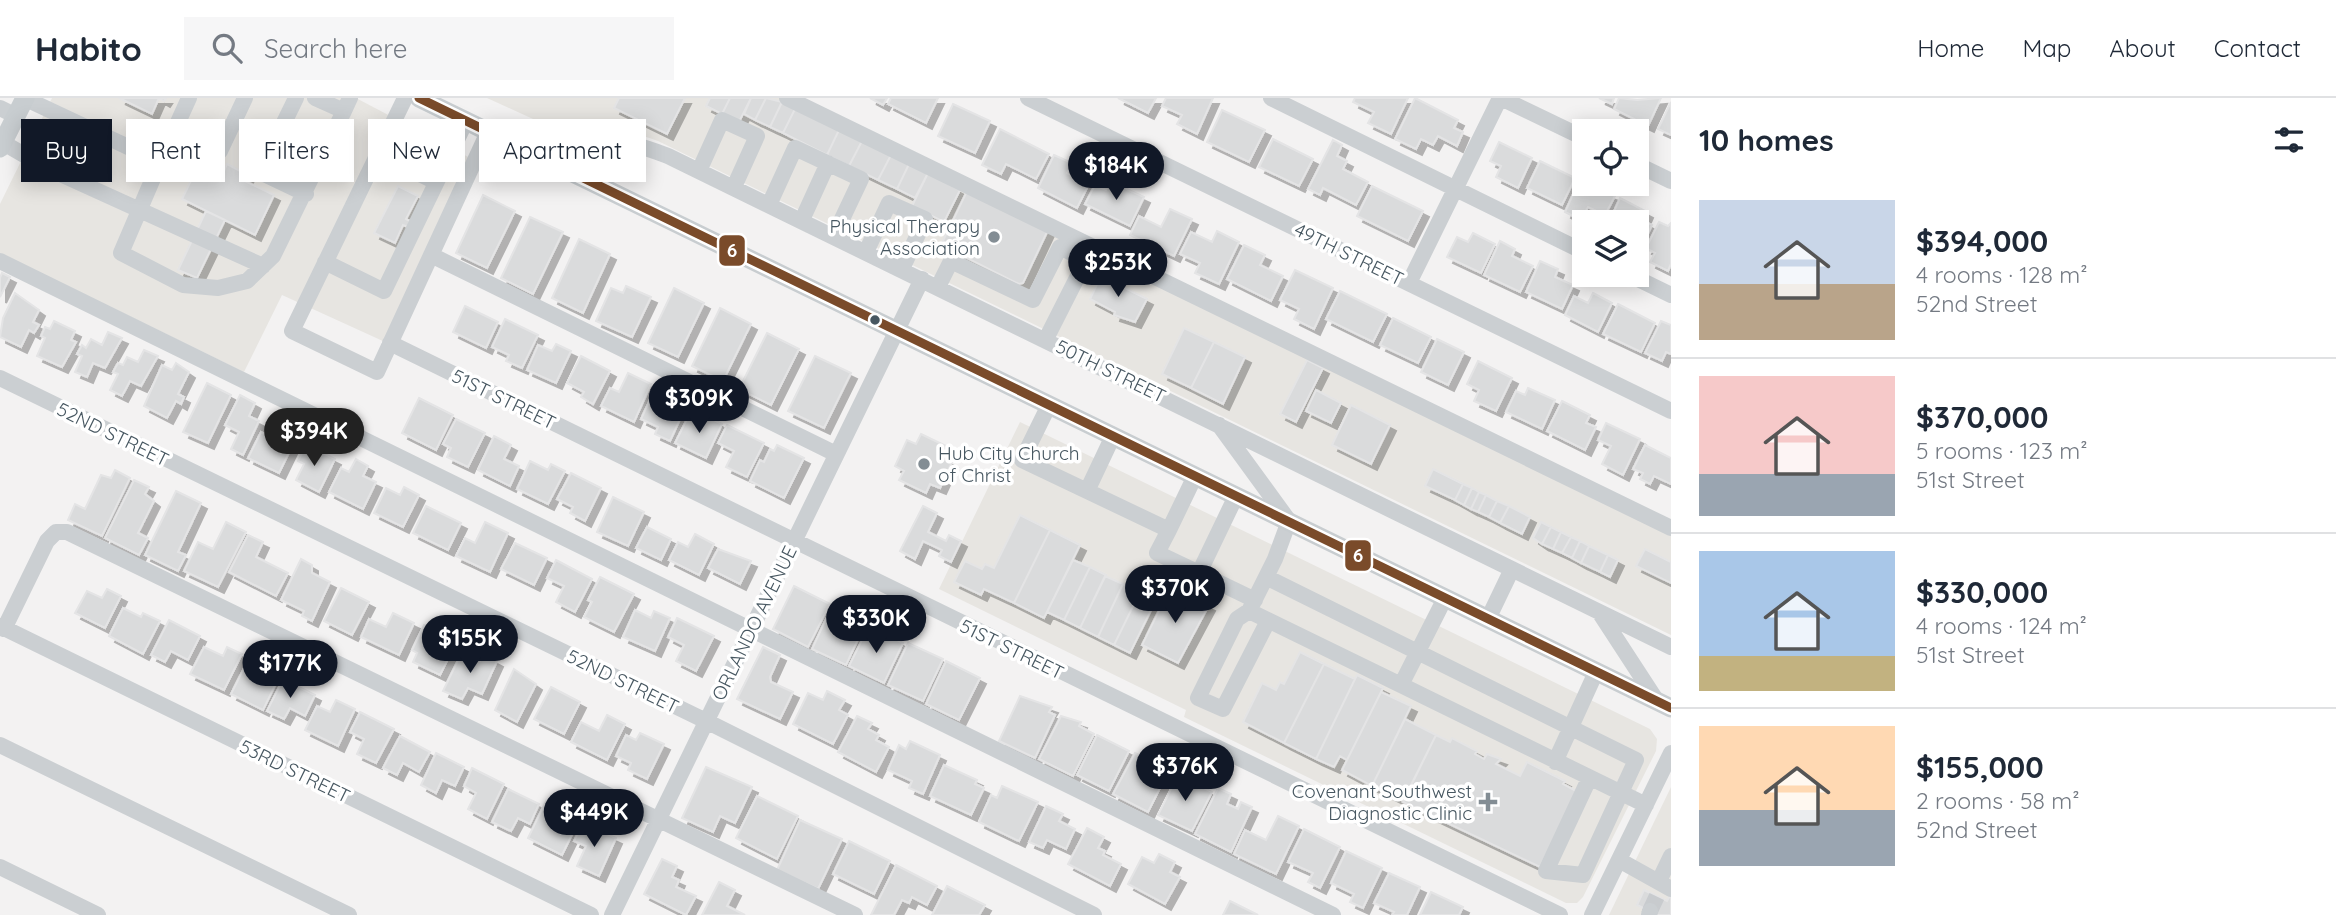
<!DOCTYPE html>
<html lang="en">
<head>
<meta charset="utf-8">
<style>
	body { margin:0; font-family:Quicksand,sans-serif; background:#f6f6f7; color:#1f2937; height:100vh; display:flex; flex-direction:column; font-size:26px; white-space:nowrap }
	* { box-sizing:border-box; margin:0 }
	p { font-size:23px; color:#747a83 }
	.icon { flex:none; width:38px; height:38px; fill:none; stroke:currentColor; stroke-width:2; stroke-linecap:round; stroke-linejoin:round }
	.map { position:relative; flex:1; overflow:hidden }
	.details { display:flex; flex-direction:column; background:#fff; width:665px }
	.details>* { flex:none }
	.hud { position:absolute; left:21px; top:21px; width:665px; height:63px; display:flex; gap:14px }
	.controls { position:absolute; left:1572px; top:21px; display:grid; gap:14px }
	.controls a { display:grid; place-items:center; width:77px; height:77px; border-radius:0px; background:#fff; box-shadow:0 4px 18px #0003; font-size:35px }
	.price { position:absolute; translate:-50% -60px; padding:0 16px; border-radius:24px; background:#111827; color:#fff; font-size:23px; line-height:46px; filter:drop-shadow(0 2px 4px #0008) }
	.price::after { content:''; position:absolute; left:50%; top:42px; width:21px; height:16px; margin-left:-10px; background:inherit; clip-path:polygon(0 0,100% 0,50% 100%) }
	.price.selected { background:#222; color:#fff }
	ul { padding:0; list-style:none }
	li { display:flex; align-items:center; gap:21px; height:175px; padding:0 28px }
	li+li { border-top:2px solid #e0e1e3 }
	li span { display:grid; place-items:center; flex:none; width:196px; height:140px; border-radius:0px; color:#555 }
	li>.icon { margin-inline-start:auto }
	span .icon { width:84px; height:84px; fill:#fffc; stroke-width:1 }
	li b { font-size:30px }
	h2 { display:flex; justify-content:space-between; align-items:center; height:84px; padding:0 28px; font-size:30px }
	.chip { padding:0 24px; border-radius:0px; background:#fff; box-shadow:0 4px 18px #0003; font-size:24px; line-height:63px }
	.chip.selected { background:#111827; color:#fff }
	header { display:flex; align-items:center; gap:42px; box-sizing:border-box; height:98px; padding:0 35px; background:#fff; border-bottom:2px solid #e0e1e3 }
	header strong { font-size:33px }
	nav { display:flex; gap:38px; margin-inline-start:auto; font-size:24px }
	.search { width:490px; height:63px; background:#f6f6f7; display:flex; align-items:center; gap:18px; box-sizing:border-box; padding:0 24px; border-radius:0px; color:#747a83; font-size:26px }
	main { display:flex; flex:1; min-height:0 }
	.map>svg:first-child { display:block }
	.commercial { fill:#e7e5e1 }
	.building { fill:#dadbdc; stroke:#e4e4e5; stroke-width:2; filter:url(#shadow) }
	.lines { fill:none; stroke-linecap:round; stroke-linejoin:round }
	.minor-tunnel { stroke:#c8cbce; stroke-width:16; stroke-dasharray:16 8; stroke-linecap:butt }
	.minor { stroke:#cbcfd2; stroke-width:16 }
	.major { stroke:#c8cdd0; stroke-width:19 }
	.bus-1-casing { stroke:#fff; stroke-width:14 }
	.bus-1 { stroke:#7a4b2a; stroke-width:9 }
	.poi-dot { fill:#838d94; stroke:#fff; stroke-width:2.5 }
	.bus-dot { fill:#475761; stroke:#fff; stroke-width:2.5 }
	.labels { text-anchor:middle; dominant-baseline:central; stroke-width:7; stroke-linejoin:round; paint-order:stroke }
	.poi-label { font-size:19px; fill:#475761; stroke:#fff; text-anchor:end }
	.street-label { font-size:19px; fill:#475761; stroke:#fff }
	.line-badge { stroke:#fff; stroke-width:2.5 }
	.badge-label { font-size:19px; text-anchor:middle; font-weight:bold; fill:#fff }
</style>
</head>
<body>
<header>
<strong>Habito</strong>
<div class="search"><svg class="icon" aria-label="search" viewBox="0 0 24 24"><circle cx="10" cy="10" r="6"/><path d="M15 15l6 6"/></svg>Search here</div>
<nav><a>Home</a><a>Map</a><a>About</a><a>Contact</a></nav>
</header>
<main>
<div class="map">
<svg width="1671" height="817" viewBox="0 0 1671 817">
	<defs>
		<filter id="shadow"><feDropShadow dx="6" dy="6" stdDeviation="0" flood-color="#0004"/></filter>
	</defs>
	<rect width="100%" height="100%" fill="#f3f2f2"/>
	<!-- commercial -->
	<path class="commercial" d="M52 0H356L472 61 385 244 282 197 244 274 0 155V106Z
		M487 0H779L1671 435V537L658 43 629 33 557 32Z
		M1020 324 1650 631 1657 641 1656 653 1583 799 1577 805H1566L1184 619 1186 612 939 491Z
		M1671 689V817H1609Z"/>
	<!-- building -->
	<path class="building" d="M119 0H166L164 3 159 0 152 16Z
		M619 0H685L667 36 614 10Z
		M710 0H730L722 16 706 8Z
		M730 0H751L739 24 722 16Z
		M751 0H766L755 22 744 16Z
		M766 0 782 4 770 29 755 22Z
		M870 0H887L883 7Z
		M891 0H938L926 25 888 6Z
		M1118 0H1156L1148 15Z
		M1166 0H1213L1197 36 1177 26 1182 17 1162 8Z
		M1355 0H1408L1391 36 1368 25 1374 14 1353 4Z
		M1415 0 1458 22 1454 30 1463 34 1457 48 1438 38 1433 47 1421 41 1416 51 1395 41Z
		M1599 0H1614L1612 6Z
		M1619 0 1637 2 1661 0 1648 28 1614 11Z
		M782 4 795 11 783 35 770 29Z
		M1671 4V37L1658 31Z
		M953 6 990 23 975 55 938 38Z
		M795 11 839 32 827 57 783 35Z
		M1222 12 1265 32 1249 64 1207 44Z
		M1000 31 1049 56 1036 81 1006 66 1001 76 982 67Z
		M839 32 862 43 849 68 827 57Z
		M1273 41 1313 61 1299 88 1259 69Z
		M1333 42 1342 47 1337 58 1347 63 1343 71 1368 84 1356 107 1323 90 1320 97 1308 91Z
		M862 43 891 57 878 82 849 68Z
		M1499 44 1532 60 1518 90 1496 79 1501 68 1490 63Z
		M891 57 909 66 897 91 878 82Z
		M1054 57 1072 65 1067 75 1089 86 1077 110 1038 90Z
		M201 62 224 73 227 66 248 77 245 83 274 97 255 137 182 101Z
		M1540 63 1575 80 1562 107 1527 90Z
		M909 66 928 75 915 100 897 91Z
		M928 75 960 92 944 124 912 108Z
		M1580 81 1584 86 1615 98 1605 117 1588 109 1581 122 1565 114Z
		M1110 83 1144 99 1130 128 1085 106 1095 87 1106 92Z
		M398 88 418 98 406 121 410 123 408 129 403 127 395 145 374 135Z
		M1372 88 1423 113 1408 143 1357 118Z
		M967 93 1048 132 1023 185 1019 186 941 147Z
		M483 97 515 113 487 170 456 155Z
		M1620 100 1647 114 1643 123 1652 127 1642 148 1636 145V124H1609Z
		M1170 111 1192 121 1174 158 1130 137 1139 118 1161 129Z
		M206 113 225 122 197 180 178 172Z
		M530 119 563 134 533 196 501 180Z
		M1659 124 1668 128 1671 125V166L1668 173 1650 164 1655 155 1646 150Z
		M1217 133 1239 144 1219 186 1195 175 1200 165 1180 156 1191 134 1212 144Z
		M1473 135 1495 146 1481 175 1447 159 1457 139 1468 144Z
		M579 141 610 156 583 215 552 200Z
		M1500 143 1515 151 1512 158 1533 168 1520 194 1484 177Z
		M1244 147 1265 157 1260 167 1283 178 1271 203 1227 181Z
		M1540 163 1558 171 1555 179 1573 187 1562 211 1526 194Z
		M1295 172 1333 190 1314 231 1294 221 1299 211 1280 202Z
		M2 175 10 179 0 199V180Z
		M1101 178 1147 201 1135 224 1114 217 1115 214 1090 201Z
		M626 188 651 199 632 239 596 223 611 190 623 195Z
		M674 190 704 205 678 259 648 245Z
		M1340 193 1387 216 1373 244 1326 221Z
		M15 195 39 212 33 224 39 227 34 235 29 232 21 249 0 239 3 220Z
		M1593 195 1612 205 1598 234 1565 217 1574 198 1588 205Z
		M1618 206 1655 225 1641 254 1603 236Z
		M465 208 498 224 486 250 453 234Z
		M720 210 751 226 723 283 692 268Z
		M1393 220 1431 239 1418 265 1380 247Z
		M505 221 538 237 522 270 506 263 509 257 492 249Z
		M54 223 75 233 71 242 76 244 62 269 37 258 45 240 41 238 45 229 50 231Z
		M1661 223 1671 227V256L1666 254 1662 263 1645 255Z
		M1184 230 1214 244 1191 290 1162 276Z
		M108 234 122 240 105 270 93 265 87 279 75 274 82 258 77 256 82 247 86 250 91 241 102 247Z
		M767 235 799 251 771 307 739 291Z
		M1437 241 1464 254 1448 287 1421 274Z
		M1214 244 1245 259 1223 306 1191 290Z
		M556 246 571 253 556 285 527 272 538 247 552 253Z
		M144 252 158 258 141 288 130 283 122 298 110 292 118 276 113 274 118 265 123 267 127 259 138 264Z
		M581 258 610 273 593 306 581 299 584 294 567 285Z
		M815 258 851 275 824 330 788 313Z
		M1307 262 1323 270 1296 324 1280 316Z
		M1478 263 1512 280 1496 313 1474 303 1479 292 1467 286Z
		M176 265 189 274 178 296 184 299 181 306 176 303 167 320 144 308 162 267 172 272Z
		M628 275 651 286 634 324 601 308 610 290 619 294Z
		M207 285 231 297 208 345 183 334Z
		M1528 290 1555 302 1542 331 1506 314 1516 293 1525 297Z
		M1316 292 1341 305 1331 325 1306 313Z
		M654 293 686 308 670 343 655 336 658 329 641 321Z
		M240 297 255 305 249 318 259 323 243 357 231 351 239 334 225 327Z
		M419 300 453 317 436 352 402 335Z
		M1562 303 1590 317 1586 325 1596 329 1585 352 1547 333Z
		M1351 307 1390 327 1371 366 1332 347Z
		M704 317 722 326 706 360 675 345 688 319 700 325Z
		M456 321 485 335 468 369 447 359 451 350 443 346Z
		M1606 325 1640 341 1623 377 1602 366 1611 348 1598 342Z
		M727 327 764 345 747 379 726 369 734 353 718 345Z
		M276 332 295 342 279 375 248 360 261 334 272 339Z
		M921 336 948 349 943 359 952 364 940 390 930 386 926 395 899 382 904 373 895 368 907 342 916 346Z
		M494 338 511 347 504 361 519 368 510 388 478 372Z
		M306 347 335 361 319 394 296 382 304 366 298 363Z
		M777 347 804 360 784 400 750 383 760 362 764 364 770 351 774 353Z
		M1645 347 1671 360V386L1654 378 1650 386 1640 381 1643 375 1633 371Z
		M356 361 368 368 363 378 376 384 363 411 329 394 341 370 349 374Z
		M530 363 548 372 551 366 565 373 548 406 517 391Z
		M1433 371 1463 386 1455 402 1425 388Z
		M115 372 130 380 102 438 68 422 75 406 85 411 101 377 111 380Z
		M571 375 601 390 585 423 570 415 573 409 557 401Z
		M134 382 149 389 145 396 154 403 138 435 148 440 139 457 105 440Z
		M1463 386 1472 390 1464 407 1455 402Z
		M404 389 419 397 403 429 374 415 386 390 400 397Z
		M1472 390 1479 394 1471 411 1464 407Z
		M176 393 201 405 178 454 186 457 178 473 145 457Z
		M1479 394 1486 397 1478 414 1471 411Z
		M1486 397 1497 403 1489 419 1478 414Z
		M613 399 644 414 628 448 597 434Z
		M1497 403 1509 408 1500 425 1489 419Z
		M426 408 461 425 448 452 413 435Z
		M923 408 937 415 928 434 946 443 949 437 961 443 951 464 939 458 942 452 923 443 915 461 900 453Z
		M1509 408 1530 419 1522 436 1500 425Z
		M1020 417 1050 432 1014 505 984 491 981 497 954 484 965 463 982 471 985 466 994 470Z
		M226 424 246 434 218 489 184 473 198 444 213 451Z
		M485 424 508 435 490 474 456 458 465 440 475 445Z
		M1541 424 1551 429 1542 446 1533 440Z
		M647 429 671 441 661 462 636 450Z
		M1551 429 1561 434 1553 451 1542 446Z
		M1050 432 1080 447 1044 520 1014 505Z
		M1561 434 1571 439 1562 455 1553 451Z
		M695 436 714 446 699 477 669 462 678 444 688 449Z
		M248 437 263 444 256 459 288 475 276 498 229 474Z
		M1571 439 1580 443 1572 460 1562 455Z
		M1580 443 1589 448 1581 465 1572 460Z
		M515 445 547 460 534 487 501 471Z
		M1589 448 1608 457 1600 474 1581 465Z
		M718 451 751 463 740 486 708 470Z
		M1645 451 1671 464V485L1636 468Z
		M1608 457 1618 462 1610 479 1600 474Z
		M301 461 312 467V475L330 484 312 523 302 518 304 513 281 502Z
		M556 462 592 481 575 514 556 504 564 488 547 480Z
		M1073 462 1090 469 1064 522 1047 514Z
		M1090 469 1106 477 1080 530 1064 522Z
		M1105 478 1123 486 1098 539 1080 530Z
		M600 479 634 496 614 534 584 519 592 504 588 502Z
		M1123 486 1140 494 1114 547 1098 539Z
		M794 488 830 506 808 549 773 531Z
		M341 490 369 504 352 537 324 523Z
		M1170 490 1209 507 1178 565 1142 547Z
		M107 491 121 498 105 530 75 515 87 493 102 500Z
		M1140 494 1156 502 1130 555 1114 547Z
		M123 510 141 519 143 515 160 523 143 556 109 538Z
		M635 512 651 520 654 513 670 520 655 553 623 539Z
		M393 515 414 525 399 557 361 539 369 521 386 529Z
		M853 518 866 524 846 567 812 551 826 521 847 531Z
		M677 520 714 538 696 573 676 563 684 547 668 539Z
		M169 522 200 538 188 562 171 553 165 564 151 557Z
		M424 527 457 543 440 577 413 564 417 555 412 552Z
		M869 528 903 545 884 585 849 568Z
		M908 545 943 561 923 603 888 587Z
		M204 549 223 558 227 549 242 556 224 592 190 576Z
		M763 549 780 557 770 579 771 584 793 594 780 621 737 601Z
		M462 554 480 563 484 556 497 563 482 596 468 590 462 601 443 593Z
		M1300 554 1324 566 1284 645 1243 624 1262 585 1276 592 1280 584 1284 586Z
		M249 560 281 575 263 612 231 596Z
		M946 563 980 580 959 622 926 606Z
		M1324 566 1355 581 1316 661 1284 645Z
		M514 571 536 586 517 624 495 612Z
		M1357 577 1383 590 1347 662 1340 658 1334 669 1316 661Z
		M283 581 315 597 305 618 290 610 284 621 267 613Z
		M551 589 580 604 564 636 534 621Z
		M827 593 845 602 839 612 848 617 833 646 793 626 808 595 823 602Z
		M1381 594 1411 608 1372 688 1342 672Z
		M1020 598 1052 609 1049 614 1055 617 1035 660 999 643Z
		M336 602 355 611 338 648 305 632 317 608 330 614Z
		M360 614 394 631 376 665 357 656 364 641 350 634Z
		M607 617 625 626 607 662 571 644 581 624 599 633Z
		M857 618 872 625 868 631 879 637 876 642 889 649 876 674 838 654Z
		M1061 618 1081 624 1079 628 1094 636 1073 678 1039 661Z
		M1405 621 1436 637 1403 703 1372 688Z
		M640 635 664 646 647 681 628 672 631 665 616 658 626 637 636 642Z
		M1097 637 1129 653 1109 693 1077 677Z
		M1436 637 1450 644 1452 640 1477 653 1475 656 1484 661 1487 656 1501 661 1496 666 1520 678 1527 664 1565 683 1563 686 1578 694 1540 769 1403 704Z
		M400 638 430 654 419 674 403 665 397 677 383 670Z
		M910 643 940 657 923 696 909 690 912 683 888 672 899 647 906 651Z
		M436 655 464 669 455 688 442 682 436 695 421 687Z
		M1135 655 1169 672 1148 714 1113 696Z
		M944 667 977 682 975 686 984 690 971 717 930 698Z
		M706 669 752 689 735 725 720 718 713 734 682 720Z
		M472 670 504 686 487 721 468 711 476 695 464 688Z
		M1178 677 1212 694 1192 733 1158 717Z
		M1002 688 1038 704 1019 743 979 724 991 697 997 700Z
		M1218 690 1231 696 1227 706 1238 711 1241 704 1252 709 1231 754 1195 736Z
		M508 691 539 706 530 726 518 720 511 733 492 724Z
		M757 698 798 718 777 761 736 740Z
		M546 703 580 720 562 757 528 740Z
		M1046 708 1063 716 1059 723 1075 731 1066 751 1047 742 1043 750 1029 744Z
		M1278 718 1299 728 1276 776 1234 756 1245 732 1266 742Z
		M800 722 842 741 818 791 777 772Z
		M583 725 616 740 599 778 577 768 586 748 574 743Z
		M1087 730 1104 739 1098 750 1105 753 1103 757 1121 766 1110 788 1068 766Z
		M1304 731 1340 749 1320 790 1308 784 1313 775 1288 764Z
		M849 743 890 763 874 796 833 776Z
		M1346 753 1382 770 1363 810 1350 804 1354 796 1331 785Z
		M1159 756 1175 764 1170 774 1180 779 1165 806 1128 786 1142 759 1154 765Z
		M662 761 677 768 672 779 679 782 676 789 696 798 686 817 644 796Z
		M896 767 937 788 927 807 912 799 909 805 902 802 894 817H871Z
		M1389 775 1420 789 1407 817H1392L1394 814 1374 805Z
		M719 784 735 792 727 808 745 817H702Z
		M947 788 985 807 979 817H932Z
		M1644 792 1667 803 1671 796V817H1658L1637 807Z
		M1431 794 1463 809 1459 817H1420Z
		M1230 803 1258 817H1223Z"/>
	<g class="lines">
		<!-- minor-tunnel -->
		<path class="minor-tunnel" d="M1650 813 1657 798"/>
		<!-- minor -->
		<path class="minor" d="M24 0 160 64 189 0
			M296 0 260 74 306 96
			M315 0 344 13 350 0
			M405 0 292 233 377 274 488 34
			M787 0 1671 430
			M1028 0 1671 313
			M1271 0 1584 154
			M1501 0 1584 40
			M0 10 16 18
			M174 34 220 53 245 0
			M0 43 45 69 263 168
			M378 55 436 84
			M541 61C597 41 611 36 668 58L1671 549
			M160 64 121 155 183 187 218 190 247 183 273 158 344 13
			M1636 66 1671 83
			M699 73 722 22 757 38 734 89
			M769 107 795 50 861 81 834 138
			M802 122 828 65
			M866 154 889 105 925 121 902 171
			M431 157 836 356
			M0 163 1333 817
			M325 164 384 193 466 23
			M1630 177 1671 197
			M1409 185 1500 0
			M938 189 951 163 1033 202 1060 149 1086 162 1046 241
			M390 245 1560 817
			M0 280 706 623 1094 817
			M1049 307 1022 362 1169 432 1195 378
			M1219 327 1289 423 1275 461 1249 513 1401 587 1445 500
			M1087 393 1113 338
			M1169 432 1157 455 1199 475 1236 398
			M1199 475 1255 502
			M1266 479 1636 662 1583 777 1546 773 1589 681
			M1249 513 1237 521 1198 600 1223 611 1268 523
			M1599 514 1657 603
			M1488 521 1512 471
			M0 528 591 817
			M4 531 47 443 56 434H67L855 817
			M1401 587 1646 707
			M0 647 349 817
			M1555 664 1596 574
			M1619 762 1671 791
			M0 769 98 817
			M1659 783 1671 758
			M612 817 922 181
			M1592 817 1671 655
			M1649 817 1650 813"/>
		<!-- major -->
		<path class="major" d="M419 0 1671 610
			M0 50 25 0"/>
		<defs>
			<path id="bus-1" d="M419 0 1671 610"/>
		</defs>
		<!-- bus-1 casing -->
		<use href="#bus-1" class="bus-1-casing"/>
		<!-- bus-1 -->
		<use href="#bus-1" class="bus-1"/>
	</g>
	<!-- markers -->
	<g class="poi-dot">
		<circle cx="994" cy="139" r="7"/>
		<circle cx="924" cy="366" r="7"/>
		<path d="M1484.5 693.5h7v7h7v7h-7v7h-7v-7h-7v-7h7z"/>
	</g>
	<circle class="bus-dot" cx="875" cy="222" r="6"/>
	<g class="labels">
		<!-- poi labels -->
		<g class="poi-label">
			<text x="980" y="128">Physical Therapy<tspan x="980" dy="22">Association</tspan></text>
			<text x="938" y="355" text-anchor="start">Hub City Church<tspan x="938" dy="22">of Christ</tspan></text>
			<text x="1472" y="693">Covenant Southwest<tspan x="1472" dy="22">Diagnostic Clinic</tspan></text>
		</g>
		<!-- street labels -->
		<g class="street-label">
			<text transform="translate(1349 156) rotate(26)">49TH STREET</text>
			<text transform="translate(1111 273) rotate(26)">50TH STREET</text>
			<text transform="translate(504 301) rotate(26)">51ST STREET</text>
			<text transform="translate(113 336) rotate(26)">52ND STREET</text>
			<text transform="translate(754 525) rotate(-64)">ORLANDO AVENUE</text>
			<text transform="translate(1012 551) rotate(26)">51ST STREET</text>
			<text transform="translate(623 583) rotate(26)">52ND STREET</text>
			<text transform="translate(295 673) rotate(26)">53RD STREET</text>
		</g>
	</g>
	<g class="line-badge">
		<rect x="718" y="136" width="28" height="33" rx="7" fill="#7a4b2a"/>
		<rect x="1344" y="441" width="28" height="33" rx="7" fill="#7a4b2a"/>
	</g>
	<g class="badge-label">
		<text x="732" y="159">6</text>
		<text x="1358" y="464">6</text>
	</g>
</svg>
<div class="controls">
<a><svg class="icon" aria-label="locate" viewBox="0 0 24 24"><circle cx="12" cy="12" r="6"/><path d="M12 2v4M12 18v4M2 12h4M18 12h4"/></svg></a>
<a><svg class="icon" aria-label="layers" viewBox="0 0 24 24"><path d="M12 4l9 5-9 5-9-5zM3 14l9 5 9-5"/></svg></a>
</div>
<b class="price" style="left:1116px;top:104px">$184K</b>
<b class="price" style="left:1118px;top:201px">$253K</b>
<b class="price" style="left:699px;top:337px">$309K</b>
<b class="price selected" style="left:314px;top:370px">$394K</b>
<b class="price" style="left:1175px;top:527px">$370K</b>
<b class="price" style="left:876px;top:557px">$330K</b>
<b class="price" style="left:470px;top:577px">$155K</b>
<b class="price" style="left:290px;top:602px">$177K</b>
<b class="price" style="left:1185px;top:705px">$376K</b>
<b class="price" style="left:594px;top:751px">$449K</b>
<div class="hud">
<a class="chip selected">Buy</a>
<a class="chip">Rent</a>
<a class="chip">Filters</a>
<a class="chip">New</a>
<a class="chip">Apartment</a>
</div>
</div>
<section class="details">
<h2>10 homes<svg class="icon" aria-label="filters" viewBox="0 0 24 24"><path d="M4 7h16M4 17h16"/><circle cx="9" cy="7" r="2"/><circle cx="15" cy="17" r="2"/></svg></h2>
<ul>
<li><span style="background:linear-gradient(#c9d6e8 60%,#b9a48a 0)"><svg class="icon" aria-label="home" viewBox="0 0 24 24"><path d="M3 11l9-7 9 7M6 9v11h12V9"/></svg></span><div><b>$394,000</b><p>4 rooms · 128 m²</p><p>52nd Street</p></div></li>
<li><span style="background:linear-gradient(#f6c9c9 70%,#9aa5b1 0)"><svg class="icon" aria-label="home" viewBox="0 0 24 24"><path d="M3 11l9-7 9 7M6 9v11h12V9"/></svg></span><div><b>$370,000</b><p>5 rooms · 123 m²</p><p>51st Street</p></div></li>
<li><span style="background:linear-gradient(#a9c7e8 75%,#c2b280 0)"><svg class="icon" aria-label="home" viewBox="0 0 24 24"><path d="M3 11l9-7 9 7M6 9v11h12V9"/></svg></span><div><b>$330,000</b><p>4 rooms · 124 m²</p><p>51st Street</p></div></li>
<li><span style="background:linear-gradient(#ffd9b3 60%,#9aa5b1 0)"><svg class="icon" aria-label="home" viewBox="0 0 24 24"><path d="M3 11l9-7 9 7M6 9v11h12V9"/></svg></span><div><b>$155,000</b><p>2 rooms · 58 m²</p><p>52nd Street</p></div></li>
</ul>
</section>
</main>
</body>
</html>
